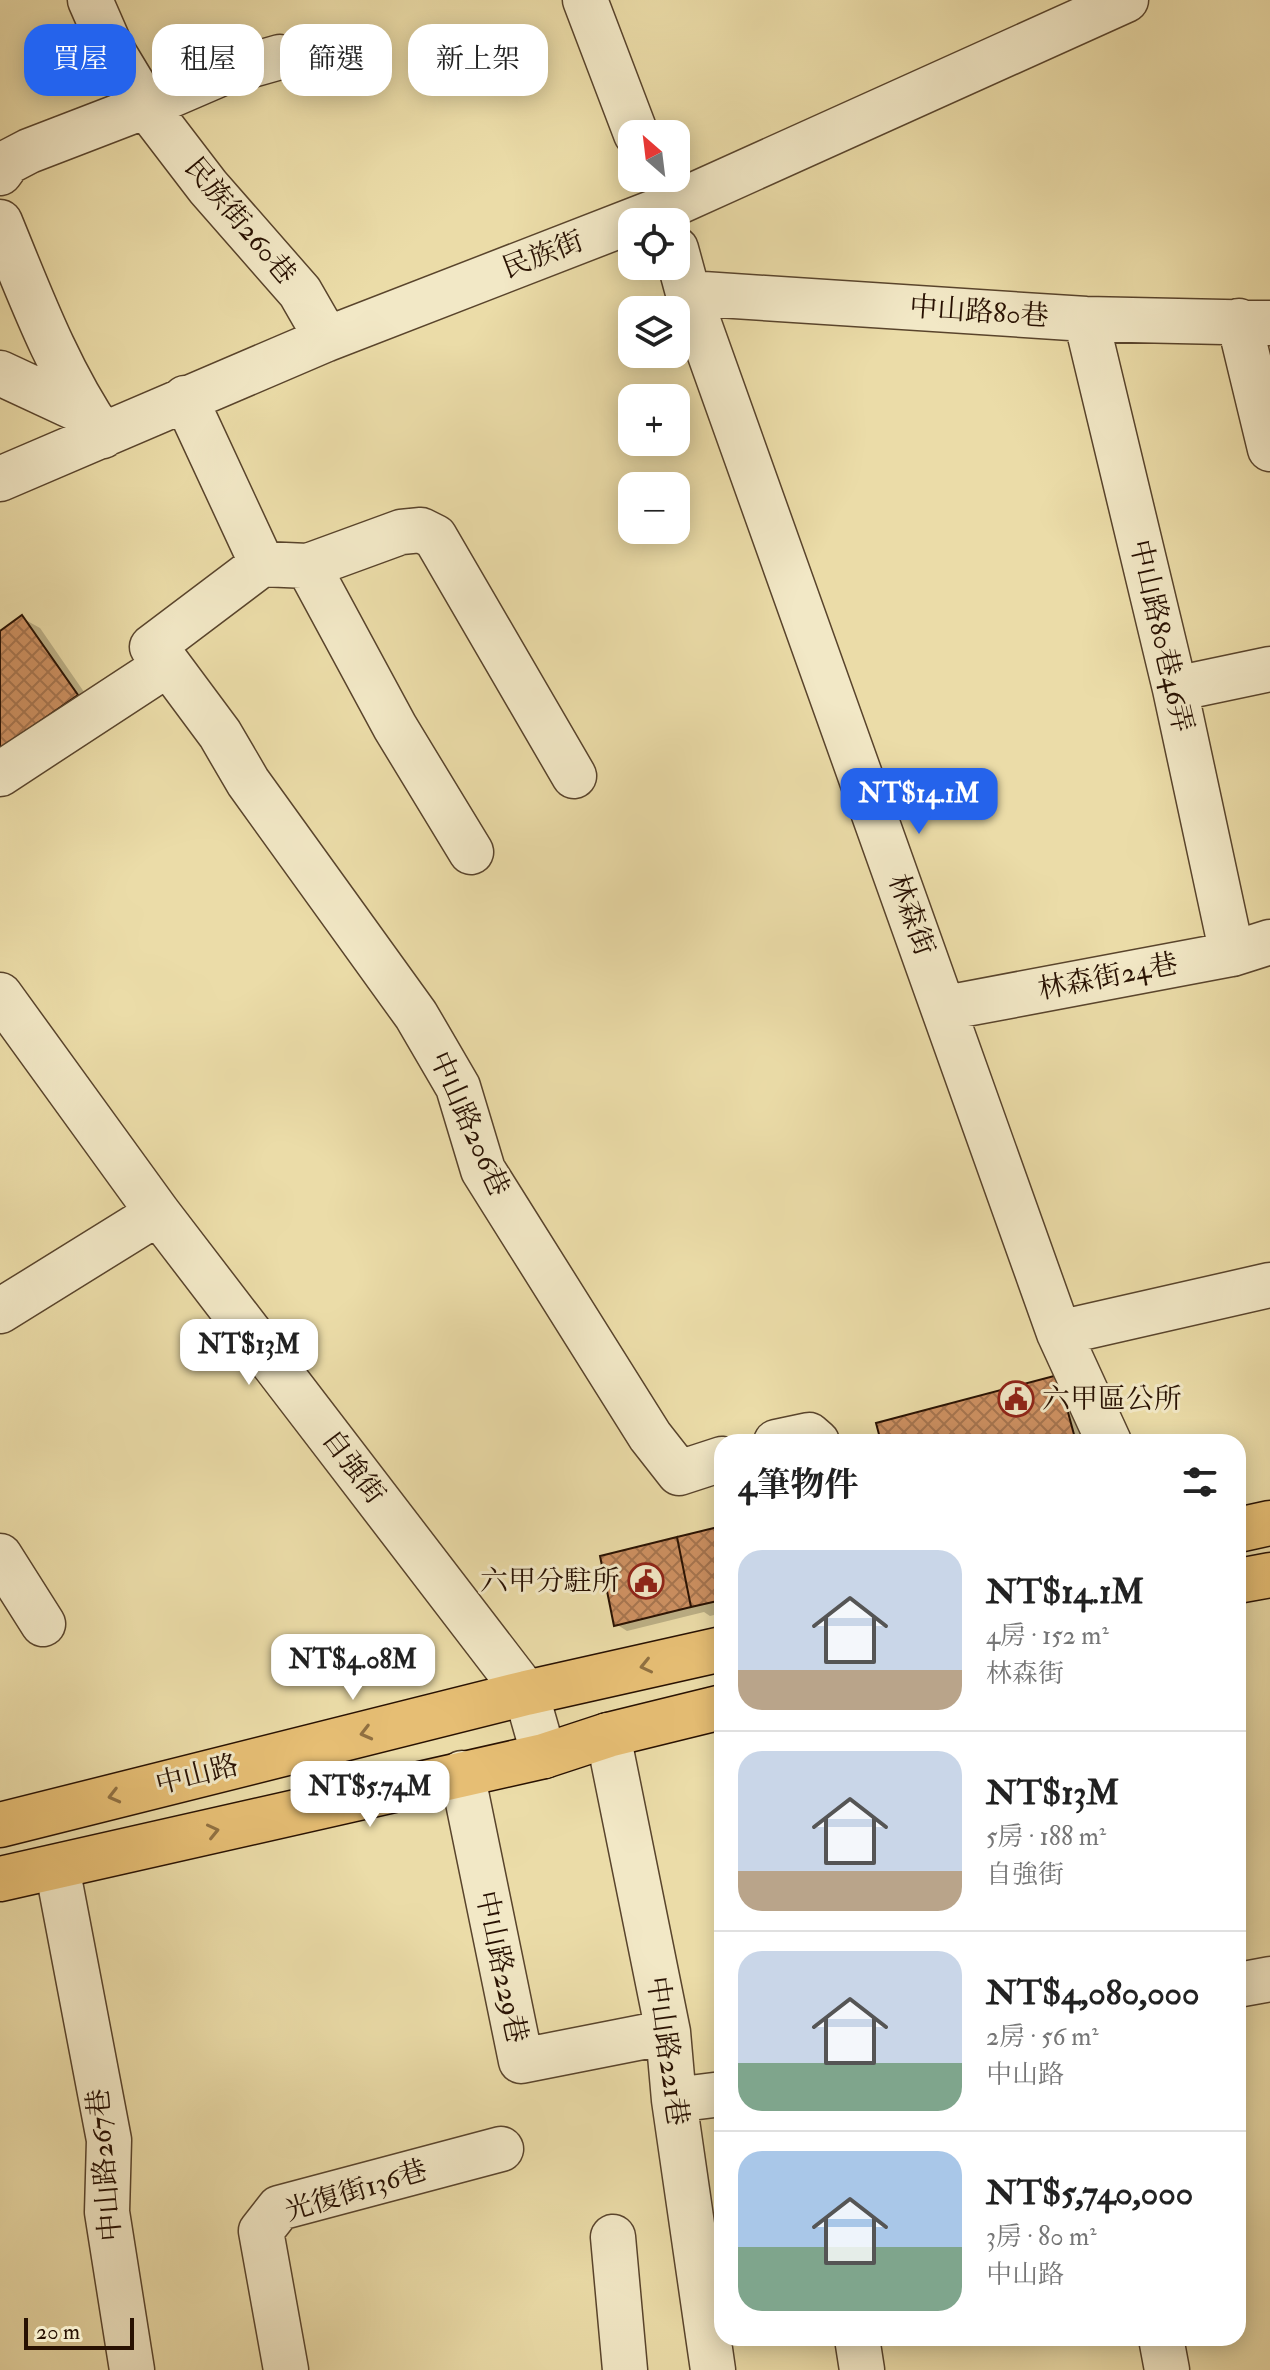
<!DOCTYPE html>
<html lang="zh-TW">
<head>
<meta charset="utf-8">
<style>
	body { margin:0; font-family:"IM FELL Double Pica","Noto Serif TC",serif; background:#f2f2f2; color:#222; height:100vh; display:flex; flex-direction:column; font-size:30px; white-space:nowrap }
	* { box-sizing:border-box; margin:0 }
	p { font-size:26px; color:#767676 }
	.icon { flex:none; width:44px; height:44px; fill:none; stroke:currentColor; stroke-width:2; stroke-linecap:round; stroke-linejoin:round }
	.map { position:relative; flex:1; overflow:hidden }
	.details { position:absolute; left:714px; top:1434px; width:532px; height:912px; display:flex; flex-direction:column; background:#fff; border-radius:24px; box-shadow:0 4px 20px #0003 }
	.details>* { flex:none }
	.guide { position:absolute; left:24px; top:24px; width:570px; height:72px; display:flex; gap:16px }
	.needle { width:52px; rotate:332deg }
	.tools { position:absolute; left:618px; top:120px; display:grid; gap:16px }
	.tools a { display:grid; place-items:center; width:72px; height:72px; border-radius:16px; background:#fff; box-shadow:0 4px 20px #0003; font-size:40px }
	.scale { position:absolute; left:24px; bottom:20px; width:110px; box-sizing:border-box; padding-left:8px; border:4px solid #281102; border-top:0; font-size:22px; line-height:28px; white-space:nowrap; color:#281102; -webkit-text-stroke:6px #f2e8c6; paint-order:stroke }
	.price { position:absolute; translate:-50% -68px; padding:0 18px; border-radius:16px; background:#fff; color:#222; font-size:26px; line-height:52px; filter:drop-shadow(0 2px 4px #0008) }
	.price::after { content:''; position:absolute; left:50%; top:48px; width:24px; height:18px; margin-left:-12px; background:inherit; clip-path:polygon(0 0,100% 0,50% 100%) }
	.price.current { background:#2563eb; color:#fff }
	ul { padding:0; list-style:none }
	li { display:flex; align-items:center; gap:24px; height:200px; padding:0 24px }
	li+li { border-top:2px solid #e0e0e0 }
	li span { display:grid; place-items:center; flex:none; width:224px; height:160px; border-radius:24px; color:#555 }
	li>.icon { margin-inline-start:auto }
	span .icon { width:96px; height:96px; fill:#fffc; stroke-width:1 }
	li b { font-size:34px }
	h2 { display:flex; justify-content:space-between; align-items:center; height:96px; padding:0 24px; font-size:34px }
	.chip { padding:0 28px; border-radius:24px; background:#fff; box-shadow:0 4px 20px #0003; font-size:28px; line-height:72px }
	.chip.current { background:#2563eb; color:#fff }
	.map>svg:first-child { display:block }
	.shadow { fill:#0003 }
	.building { fill:url(#building-cross-hatch); stroke:#281102; stroke-width:2 }
	.lines { fill:none; stroke-linecap:round; stroke-linejoin:round }
	.minor-casing { stroke:#59442c; stroke-width:47 }
	.major-casing { stroke:#281102; stroke-width:47 }
	.minor { stroke:#f2e8c6; stroke-width:44 }
	.major { stroke:#e6be74; stroke-width:44 }
	.oneway { stroke:#907041 }
	.labels { text-anchor:middle; dominant-baseline:central; stroke-width:6; stroke-linejoin:round; paint-order:stroke }
	.street-label { font-size:28px; fill:#281102; stroke:#f2e8c6 }
	.poi-label { font-size:28px; fill:#281102; stroke:#f2e8c6; text-anchor:start }
</style>
</head>
<body>
<div class="map">
<svg width="1270" height="2370" viewBox="0 0 1270 2370">
	<defs>
		<pattern id="building-cross-hatch" width="8" height="8" patternUnits="userSpaceOnUse" patternTransform="scale(2)"><rect width="8" height="8" fill="#ce9162"/><path d="M0 0l8 8M0 8l8-8" fill="none" stroke="#a7754f"/></pattern>
	</defs>
	<rect width="100%" height="100%" fill="#ebdca8"/>
	<filter id="stains"><feTurbulence type="fractalNoise" baseFrequency=".0025" numOctaves="4"/><feColorMatrix values="0 0 0 0 .2 0 0 0 0 .09 0 0 0 0 .02 0 0 0 .5 -.17"/></filter>
	<radialGradient id="worn" r=".72"><stop offset=".6" stop-color="#630" stop-opacity="0"/><stop offset="1" stop-color="#630" stop-opacity=".3"/></radialGradient>
	<!-- shadow -->
	<path class="shadow" d="M22 618 40 628 93 705 0 770V633Z
		M1057 1377 1101 1442H883Z
		M722 1528V1613L710 1616 704 1612 627 1631 616 1624Z"/>
	<!-- building -->
	<path class="building" d="M22 615 78 695 0 749V631Z
		M1058 1375 1076 1442H881L876 1423Z
		M722 1526V1600L691 1607 677 1537Z
		M677 1537 691 1607 614 1626 600 1556Z"/>
	<g class="lines">
		<defs>
			<path id="minor" d="M90 0 111 48 146 106 208 187 300 292 327 339
				M585 0 636 134
				M0 173 8 162 29 151 146 106 220 74 280 57
				M0 222C30 295 58 371 103 436
				M676 249 688 293 1059 1333 1109 1442
				M688 293 1086 319 1270 323
				M1086 319 1175 689 1232 954
				M1239 321 1270 449
				M0 373 86 413
				M185 398 262 564
				M0 479 327 339 665 208 1126 0
				M308 566 395 727 471 852
				M168 664 220 734 248 782 416 1015 458 1087 483 1170 650 1436 679 1473 722 1459
				M1175 689 1270 669
				M0 774 168 664 152 647 262 564 308 566 401 532 421 530 435 537 574 776
				M0 995 158 1213 526 1693 544 1756
				M945 1008 1232 954 1270 942
				M0 1311 158 1213
				M1059 1333 1270 1285
				M776 1442 809 1435 817 1442
				M0 1556 43 1624
				M608 1735 668 2032 674 2100 713 2370
				M462 1773 521 2061 668 2032
				M57 1867 109 2140 107 2212 132 2370
				M1238 1985 1270 1979
				M674 2100 722 2094
				M613 2237 625 2370
				M857 2338 862 2370
				M1161 2338 1167 2370
				M286 2370 261 2231 279 2208 501 2149"/>
			<path id="major" d="M1238 1530 1270 1523
				M1238 1581 1270 1575
				M0 1825 526 1693 722 1649
				M0 1879 544 1756 608 1735 722 1707"/>
		</defs>
		<!-- minor casing -->
		<use href="#minor" class="minor-casing"/>
		<!-- major casing -->
		<use href="#major" class="major-casing"/>
		<!-- minor -->
		<use href="#minor" class="minor"/>
		<!-- major -->
		<use href="#major" class="major"/>
	</g>
	<!-- one-way arrows -->
	<defs><path id="oneway-chevron" d="M-2-3.5L2.5 0L-2 3.5" fill="none" stroke-width="1.6" stroke-linecap="round" stroke-linejoin="round" transform="scale(2)"/></defs>
	<g class="oneway">
		<use href="#oneway-chevron" transform="translate(646 1666) rotate(167)"/>
		<use href="#oneway-chevron" transform="translate(366 1733) rotate(166)"/>
		<use href="#oneway-chevron" transform="translate(114 1796) rotate(166)"/>
		<use href="#oneway-chevron" transform="translate(213 1831) rotate(-13)"/>
	</g>
	<!-- icons -->
	<defs>
		<symbol id="civic-ring" viewBox="-11 -11 22 22"><circle r="9.5" fill="#f2e8c6" stroke="#8f2418" stroke-width="1.5"/><path d="M-.6-6.5H3V-4.5H.6V-3L4-1V1h2V6H-6V1h2V-1L-.6-3ZM-1.2 2.5V6h2.4V2.5Z" fill="#8f2418"/></symbol>
	</defs>
	<g fill-rule="evenodd">
		<use href="#civic-ring" x="996" y="1379" width="40" height="40"/>
		<use href="#civic-ring" x="626" y="1561" width="40" height="40"/>
	</g>
	<g class="labels">
		<!-- street labels -->
		<g class="street-label">
			<text transform="translate(240 221) rotate(50)">民族街260巷</text>
			<text transform="translate(543 255) rotate(-21)">民族街</text>
			<text transform="translate(979 312) rotate(4)">中山路80巷</text>
			<text transform="translate(1161 636) rotate(77)">中山路80巷46弄</text>
			<text transform="translate(911 915) rotate(70)">林森街</text>
			<text transform="translate(1108 977) rotate(-11)">林森街24巷</text>
			<text transform="translate(469 1124) rotate(66)">中山路206巷</text>
			<text transform="translate(353 1467) rotate(53)">自強街</text>
			<text transform="translate(197 1775) rotate(-14)">中山路</text>
			<text transform="translate(501 1967) rotate(78)">中山路229巷</text>
			<text transform="translate(667 2051) rotate(82)">中山路221巷</text>
			<text transform="translate(105 2165) rotate(-95)">中山路267巷</text>
			<text transform="translate(356 2191) rotate(-17)">光復街136巷</text>
		</g>
		<!-- poi labels -->
		<g class="poi-label">
			<text x="1042" y="1399">六甲區公所</text>
			<text x="620" y="1581" text-anchor="end">六甲分駐所</text>
		</g>
	</g>
	<rect width="100%" height="100%" filter="url(#stains)"/>
	<rect width="100%" height="100%" fill="url(#worn)"/>
</svg>
<div class="tools">
<a><svg class="needle" viewBox="-14 -14 28 28"><path d="M0-13l5 13h-10z" fill="#e53935"/><path d="M0 13l5-13h-10z" fill="#767676"/></svg></a>
<a><svg class="icon" aria-label="locate" viewBox="0 0 24 24"><circle cx="12" cy="12" r="6"/><path d="M12 2v4M12 18v4M2 12h4M18 12h4"/></svg></a>
<a><svg class="icon" aria-label="layers" viewBox="0 0 24 24"><path d="M12 4l9 5-9 5-9-5zM3 14l9 5 9-5"/></svg></a>
<a>+</a>
<a>−</a>
</div>
<div class="scale">20 m</div>
<b class="price current" style="left:919px;top:836px">NT$14.1M</b>
<b class="price" style="left:249px;top:1387px">NT$13M</b>
<b class="price" style="left:353px;top:1702px">NT$4.08M</b>
<b class="price" style="left:370px;top:1829px">NT$5.74M</b>
<div class="guide">
<a class="chip current">買屋</a>
<a class="chip">租屋</a>
<a class="chip">篩選</a>
<a class="chip">新上架</a>
</div>
<section class="details">
<h2>4筆物件<svg class="icon" aria-label="filters" viewBox="0 0 24 24"><path d="M4 7h16M4 17h16"/><circle cx="9" cy="7" r="2"/><circle cx="15" cy="17" r="2"/></svg></h2>
<ul>
<li><span style="background:linear-gradient(#c9d6e8 75%,#b9a48a 0)"><svg class="icon" aria-label="home" viewBox="0 0 24 24"><path d="M3 11l9-7 9 7M6 9v11h12V9"/></svg></span><div><b>NT$14.1M</b><p>4房 · 152 m²</p><p>林森街</p></div></li>
<li><span style="background:linear-gradient(#c9d6e8 75%,#b9a48a 0)"><svg class="icon" aria-label="home" viewBox="0 0 24 24"><path d="M3 11l9-7 9 7M6 9v11h12V9"/></svg></span><div><b>NT$13M</b><p>5房 · 188 m²</p><p>自強街</p></div></li>
<li><span style="background:linear-gradient(#c9d6e8 70%,#7fa58c 0)"><svg class="icon" aria-label="home" viewBox="0 0 24 24"><path d="M3 11l9-7 9 7M6 9v11h12V9"/></svg></span><div><b>NT$4,080,000</b><p>2房 · 56 m²</p><p>中山路</p></div></li>
<li><span style="background:linear-gradient(#a9c7e8 60%,#7fa58c 0)"><svg class="icon" aria-label="home" viewBox="0 0 24 24"><path d="M3 11l9-7 9 7M6 9v11h12V9"/></svg></span><div><b>NT$5,740,000</b><p>3房 · 80 m²</p><p>中山路</p></div></li>
</ul>
</section>
</div>
</body>
</html>
